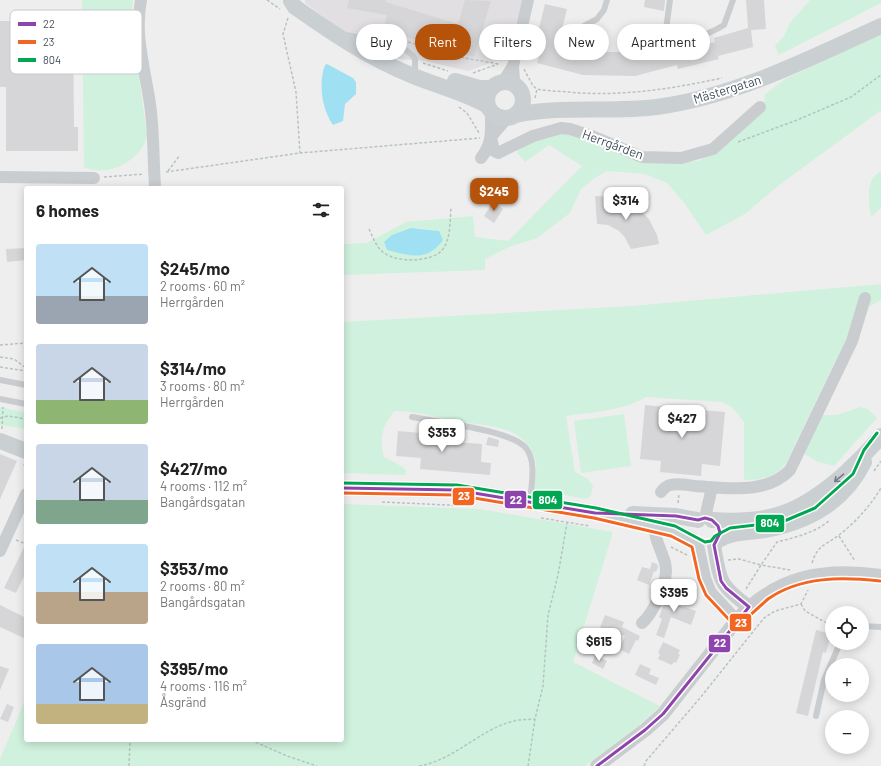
<!DOCTYPE html>
<html lang="en">
<head>
<meta charset="utf-8">
<style>
	body { margin:0; font-family:Barlow,sans-serif; background:#f2f2f2; color:#222; height:100vh; display:flex; flex-direction:column; font-size:15px; white-space:nowrap }
	* { box-sizing:border-box; margin:0 }
	p { font-size:13px; color:#767676 }
	.icon { flex:none; width:22px; height:22px; fill:none; stroke:currentColor; stroke-width:2; stroke-linecap:round; stroke-linejoin:round }
	.map { position:relative; flex:1; overflow:hidden }
	.panel { position:absolute; left:24px; top:186px; width:320px; height:556px; display:flex; flex-direction:column; background:#fff; border-radius:4px; box-shadow:0 2px 10px #0003 }
	.panel>* { flex:none }
	.guide { position:absolute; left:356px; top:24px; width:380px; height:36px; display:flex; gap:8px }
	.buttons { position:absolute; left:825px; top:606px; display:grid; gap:8px }
	.buttons a { display:grid; place-items:center; width:44px; height:44px; border-radius:50%; background:#fff; box-shadow:0 2px 10px #0003; font-size:20px }
	.price { position:absolute; translate:-50% -34px; padding:0 9px; border-radius:8px; background:#fff; color:#222; font-size:13px; line-height:26px; filter:drop-shadow(0 1px 2px #0008) }
	.price::after { content:''; position:absolute; left:50%; top:24px; width:12px; height:9px; margin-left:-6px; background:inherit; clip-path:polygon(0 0,100% 0,50% 100%) }
	.price.active { background:#b45309; color:#fff }
	ul { padding:0; list-style:none }
	li { display:flex; align-items:center; gap:12px; height:100px; padding:0 12px }
	li span { display:grid; place-items:center; flex:none; width:112px; height:80px; border-radius:4px; color:#555 }
	li>.icon { margin-inline-start:auto }
	span .icon { width:48px; height:48px; fill:#fffc; stroke-width:1 }
	li b { font-size:17px }
	h2 { display:flex; justify-content:space-between; align-items:center; height:48px; padding:0 12px; font-size:17px }
	.chip { padding:0 14px; border-radius:18px; background:#fff; box-shadow:0 2px 10px #0003; font-size:14px; line-height:36px }
	.chip.active { background:#b45309; color:#fff }
	.map>svg:first-child { display:block }
	.education { fill:#e1dfe1 }
	.green { fill:#d0f1dd; fill-rule:evenodd }
	.water { fill:#a0e0f3 }
	.building { fill:#d6d6d9 }
	.lines { fill:none; stroke-linecap:round; stroke-linejoin:round }
	.path { stroke:#b5c4c0; stroke-width:1.5; stroke-dasharray:3 2; stroke-linecap:butt }
	.service { stroke:#cacdcf; stroke-width:6 }
	.minor { stroke:#cacdcf; stroke-width:12 }
	.tertiary { stroke:#cacdcf; stroke-width:14 }
	.secondary { stroke:#cacfd2; stroke-width:16 }
	.bus-1-casing { stroke:#fff; stroke-width:6 }
	.bus-2-casing { stroke:#fff; stroke-width:6 }
	.bus-3-casing { stroke:#fff; stroke-width:6 }
	.bus-1 { stroke:#8e44ad; stroke-width:3 }
	.bus-2 { stroke:#f26522; stroke-width:3 }
	.bus-3 { stroke:#00a651; stroke-width:3 }
	.oneway { stroke:#737c86 }
	.labels { text-anchor:middle; dominant-baseline:central; stroke-width:4; stroke-linejoin:round; paint-order:stroke }
	.street-label { font-size:13px; fill:#44505d; stroke:#fff }
	.key { fill:#fff; stroke:#c7cace; stroke-width:1 }
	.key-label { font-size:11px; fill:#44505d }
	.line-badge { stroke:#fff; stroke-width:1.5 }
	.badge-label { font-size:11px; text-anchor:middle; font-weight:bold; fill:#fff }
</style>
</head>
<body>
<div class="map">
<svg width="881" height="766" viewBox="0 0 881 766">
	<rect width="100%" height="100%" fill="#efeeee"/>
	<!-- education -->
	<path class="education" d="M305 0H522L507 61H496L468 71 425 61 399 59 344 32 305 3Z"/>
	<!-- green -->
	<path class="green" d="M82 0H133L131 15 147 136C141 161 108 178 84 167Z
		M810 0H881V3L779 55 775 46 784 36 790 23Z
		M881 34V114L880 111 778 186 745 214 706 235 685 204 667 183 645 174 607 171 595 178 581 189 570 213 537 238 509 247 485 259V270L342 275V244L367 243 406 222 473 216 475 237 508 241 582 166 549 145 525 162 517 153 520 147 561 132 681 162 697 161 713 155 764 105 765 94 785 79ZM418 228 438 231 415 256 387 250 384 243Z
		M881 171V208L871 217C869 200 864 181 881 171Z
		M881 284V300L854 315 845 341 786 463C774 478 762 480 744 480V422L733 408 722 402 646 397C623 411 593 412 566 416L575 472 588 479 593 486 591 496 585 499 534 489C535 480 538 468 535 459 525 424 484 426 455 421 435 417 416 411 395 411 382 425 379 438 384 457L403 467 406 471 405 475 342 473V322L632 306Z
		M0 407 26 413V429L0 425Z
		M860 407 868 409 877 418 834 466 818 462 803 453 821 415H837Z
		M624 414 631 466 581 473 574 421Z
		M342 504 480 509 613 532 573 662 660 706 638 726 585 766H0V759L26 698V740H342Z"/>
	<!-- water -->
	<path class="water" d="M327 64 353 78 356 82V94L345 104 343 121 333 125C322 110 318 83 325 65Z
		M411 228 439 231 443 240C427 262 411 256 387 250L384 242 392 235Z"/>
	<!-- building -->
	<path class="building" d="M349 0H386V2L458 24 465 0 491 1 474 57 383 30 387 15 347 8Z
		M645 0H665L664 11 644 7Z
		M746 0H764L766 29 751 30 753 47 718 56 719 59 678 69 677 65 635 76 583 75 537 63 542 45 535 44 545 4 567 9 559 41 590 49 589 52H630V60L673 49 674 53 715 42 714 38 748 28Z
		M0 21H73L74 127H78V151H6V87H0Z
		M507 177 519 187 511 196 499 187Z
		M595 196 613 197 630 202 637 207 649 219 657 235 659 244 631 249 624 236 619 231 608 225 597 224Z
		M493 202 503 209 494 223 484 216Z
		M26 248V260L7 262 6 249Z
		M645 405 725 412 720 466 702 464 701 476 660 472 661 461 640 459Z
		M398 431 458 436 457 442 482 444 481 462 491 463 490 475 420 469 421 458 396 456Z
		M488 437 499 440 498 447 486 445Z
		M0 454 17 461 0 499Z
		M26 543V572L16 593 4 588Z
		M652 562 657 564 658 567 656 572 654 571 649 585 637 580 642 567 650 569Z
		M669 591 680 594 676 604 696 611 691 625 671 617 664 638 656 635 662 619 659 617Z
		M0 605 26 618V639L0 627Z
		M605 615 624 622 622 627 640 636 638 641 636 640 629 654 619 649 625 636 600 627Z
		M816 630 831 634 826 653 823 652 808 716 796 713Z
		M663 642 680 650 678 654 680 655 676 663 674 662 672 665 658 659 660 654 658 653Z
		M595 655 607 661 603 669 592 663Z
		M640 664 651 669 649 674 659 678 656 685 635 675Z
		M0 666 9 669 0 690Z
		M7 704 14 707 8 722 0 719Z"/>
	<g class="lines">
		<!-- path -->
		<path class="path" d="M267 0 280 9
			M288 18 283 34 296 92 300 153
			M408 42 464 58 499 64
			M423 63 448 71
			M524 69 533 86 537 89
			M473 73 498 64
			M535 98 537 89C547 91 557 91 567 92 620 97 671 89 722 78
			M459 107 467 113 479 133
			M738 142 797 120 851 97 881 75
			M168 171 180 155
			M166 172 300 153 480 138
			M104 177 144 174
			M369 229C373 237 376 247 383 252 395 263 433 263 443 249 451 238 450 219 451 207
			M0 345 26 343
			M0 357 14 359 26 368
			M0 367 26 371
			M0 418 8 416 26 419
			M2 429 3 407
			M24 464 26 470
			M874 471 881 461
			M382 502 470 506
			M678 503 679 494
			M541 518 590 526
			M839 536 855 561
			M16 540 26 544
			M671 547 687 555
			M728 560 739 559 761 565 777 542C796 537 815 533 830 520
			M812 563C818 544 825 546 839 535 856 522 870 506 881 488
			M746 589 761 565 790 570
			M801 604 805 611 832 626
			M251 740 287 756 317 766
			M129 766 130 740
			M419 766C455 760 480 729 514 721 520 719 528 720 535 719
			M528 766 535 719 543 686 548 615 558 575 567 523
			M644 766 646 761 700 698 764 618 775 611 801 604 808 590"/>
		<!-- service -->
		<path class="service" d="M670 0 664 44C686 42 706 36 724 25L733 0
			M346 35C362 38 409 43 415 60 415 63 415 67 415 69
			M578 40 584 26 597 19 604 10 607 0
			M638 49 664 44
			M0 380 26 385
			M0 399 26 404
			M412 417C437 422 511 430 526 448 537 462 531 486 530 502
			M862 626 881 627
			M816 716 824 680 840 643"/>
		<!-- minor -->
		<path class="minor" d="M141 0C134 35 145 69 150 104 154 131 153 159 155 186
			M513 66 514 81 519 89
			M503 82 513 66 528 0
			M491 137 494 151 498 153 533 136 561 128 570 129 592 136 642 157 681 158 713 149 760 107
			M491 137 507 118
			M481 158C493 143 491 130 491 111
			M0 177 94 178
			M661 492C664 488 666 486 670 485 678 483 688 485 695 486 727 488 766 495 790 470L852 341 865 298
			M705 518 712 487
			M0 551 26 494
			M642 623C653 614 665 586 666 572 666 568 665 561 663 557 660 546 654 539 655 527"/>
		<!-- tertiary -->
		<path class="tertiary" d="M697 545 704 578 710 593 736 621
			M714 545C720 580 718 584 749 607
			M597 766 645 730 663 714 736 621C776 576 824 568 881 576"/>
		<!-- secondary -->
		<path class="secondary" d="M291 1 295 7C332 33 369 58 411 75 437 86 464 92 488 106
			M455 81 479 88H492
			M487 100a18 18 0 1 1 36 0a18 18 0 1 1-36 0Z
			M516 115C562 105 610 113 657 107 737 96 808 59 881 26
			M0 441 26 451
			M342 488 456 490 595 513 673 531 692 540
			M633 514 676 516 698 520
			M712 520C770 524 799 513 842 476 856 463 869 451 881 436
			M718 540C736 531 745 533 765 530 808 522 844 503 864 462"/>
		<defs>
			<path id="bus-1" d="M342 488 456 490 595 513 676 516 698 520 705 518 712 520 718 526 720 533 714 545 721 581 726 588 749 607 663 714 645 730 597 766"/>
			<path id="bus-2" d="M342 493 456 495 594 518 671 536 692 547 699 579 706 595 735 626C741 625 761 605 768 599 801 576 843 577 880 581"/>
			<path id="bus-3" d="M342 483 457 485 596 508 675 526 705 542 711 541 715 536 730 528 782 522 815 508 853 474 864 450 877 433"/>
		</defs>
		<!-- bus-1 casing -->
		<use href="#bus-1" class="bus-1-casing"/>
		<!-- bus-2 casing -->
		<use href="#bus-2" class="bus-2-casing"/>
		<!-- bus-3 casing -->
		<use href="#bus-3" class="bus-3-casing"/>
		<!-- bus-1 -->
		<use href="#bus-1" class="bus-1"/>
		<!-- bus-2 -->
		<use href="#bus-2" class="bus-2"/>
		<!-- bus-3 -->
		<use href="#bus-3" class="bus-3"/>
	</g>
	<!-- one-way arrows -->
	<defs><path id="oneway-shaft" d="M-6 0H5M1.5-3L5.5 0L1.5 3" fill="none" stroke-width="1.6" stroke-linecap="round" stroke-linejoin="round"/></defs>
	<use class="oneway" href="#oneway-shaft" transform="translate(839 478) rotate(140)"/>
	<g class="labels">
		<!-- street labels -->
		<g class="street-label">
			<text transform="translate(727 89) rotate(-17)">Mästergatan</text>
			<text transform="translate(613 144) rotate(20)">Herrgården</text>
		</g>
	</g>
	<!-- legend -->
	<rect x="10" y="10" width="132" height="64" rx="6" class="key"/>
	<rect x="18" y="22" width="18" height="4" fill="#8e44ad"/>
	<rect x="18" y="40" width="18" height="4" fill="#f26522"/>
	<rect x="18" y="58" width="18" height="4" fill="#00a651"/>
	<g class="key-label">
		<text x="43" y="28">22</text>
		<text x="43" y="46">23</text>
		<text x="43" y="64">804</text>
	</g>
	<g class="line-badge">
		<rect x="452" y="487" width="23" height="19" rx="4" fill="#f26522"/>
		<rect x="504" y="490" width="23" height="19" rx="4" fill="#8e44ad"/>
		<rect x="532" y="490" width="31" height="20" rx="4" fill="#00a651"/>
		<rect x="755" y="514" width="30" height="19" rx="4" fill="#00a651"/>
		<rect x="729" y="613" width="23" height="19" rx="4" fill="#f26522"/>
		<rect x="708" y="634" width="23" height="19" rx="4" fill="#8e44ad"/>
	</g>
	<g class="badge-label">
		<text x="464" y="500">23</text>
		<text x="516" y="504">22</text>
		<text x="548" y="504">804</text>
		<text x="770" y="527">804</text>
		<text x="741" y="627">23</text>
		<text x="720" y="647">22</text>
	</g>
</svg>
<div class="buttons">
<a><svg class="icon" aria-label="locate" viewBox="0 0 24 24"><circle cx="12" cy="12" r="6"/><path d="M12 2v4M12 18v4M2 12h4M18 12h4"/></svg></a>
<a>+</a>
<a>−</a>
</div>
<b class="price active" style="left:494px;top:212px">$245</b>
<b class="price" style="left:626px;top:221px">$314</b>
<b class="price" style="left:682px;top:439px">$427</b>
<b class="price" style="left:442px;top:453px">$353</b>
<b class="price" style="left:674px;top:613px">$395</b>
<b class="price" style="left:599px;top:662px">$615</b>
<div class="guide">
<a class="chip">Buy</a>
<a class="chip active">Rent</a>
<a class="chip">Filters</a>
<a class="chip">New</a>
<a class="chip">Apartment</a>
</div>
<section class="panel">
<h2>6 homes<svg class="icon" aria-label="filters" viewBox="0 0 24 24"><path d="M4 7h16M4 17h16"/><circle cx="9" cy="7" r="2"/><circle cx="15" cy="17" r="2"/></svg></h2>
<ul>
<li><span style="background:linear-gradient(#bfe0f5 65%,#9aa5b1 0)"><svg class="icon" aria-label="home" viewBox="0 0 24 24"><path d="M3 11l9-7 9 7M6 9v11h12V9"/></svg></span><div><b>$245/mo</b><p>2 rooms · 60 m²</p><p>Herrgården</p></div></li>
<li><span style="background:linear-gradient(#c9d6e8 70%,#8fb573 0)"><svg class="icon" aria-label="home" viewBox="0 0 24 24"><path d="M3 11l9-7 9 7M6 9v11h12V9"/></svg></span><div><b>$314/mo</b><p>3 rooms · 80 m²</p><p>Herrgården</p></div></li>
<li><span style="background:linear-gradient(#c9d6e8 70%,#7fa58c 0)"><svg class="icon" aria-label="home" viewBox="0 0 24 24"><path d="M3 11l9-7 9 7M6 9v11h12V9"/></svg></span><div><b>$427/mo</b><p>4 rooms · 112 m²</p><p>Bangårdsgatan</p></div></li>
<li><span style="background:linear-gradient(#bfe0f5 60%,#b9a48a 0)"><svg class="icon" aria-label="home" viewBox="0 0 24 24"><path d="M3 11l9-7 9 7M6 9v11h12V9"/></svg></span><div><b>$353/mo</b><p>2 rooms · 80 m²</p><p>Bangårdsgatan</p></div></li>
<li><span style="background:linear-gradient(#a9c7e8 75%,#c2b280 0)"><svg class="icon" aria-label="home" viewBox="0 0 24 24"><path d="M3 11l9-7 9 7M6 9v11h12V9"/></svg></span><div><b>$395/mo</b><p>4 rooms · 116 m²</p><p>Åsgränd</p></div></li>
</ul>
</section>
</div>
</body>
</html>
